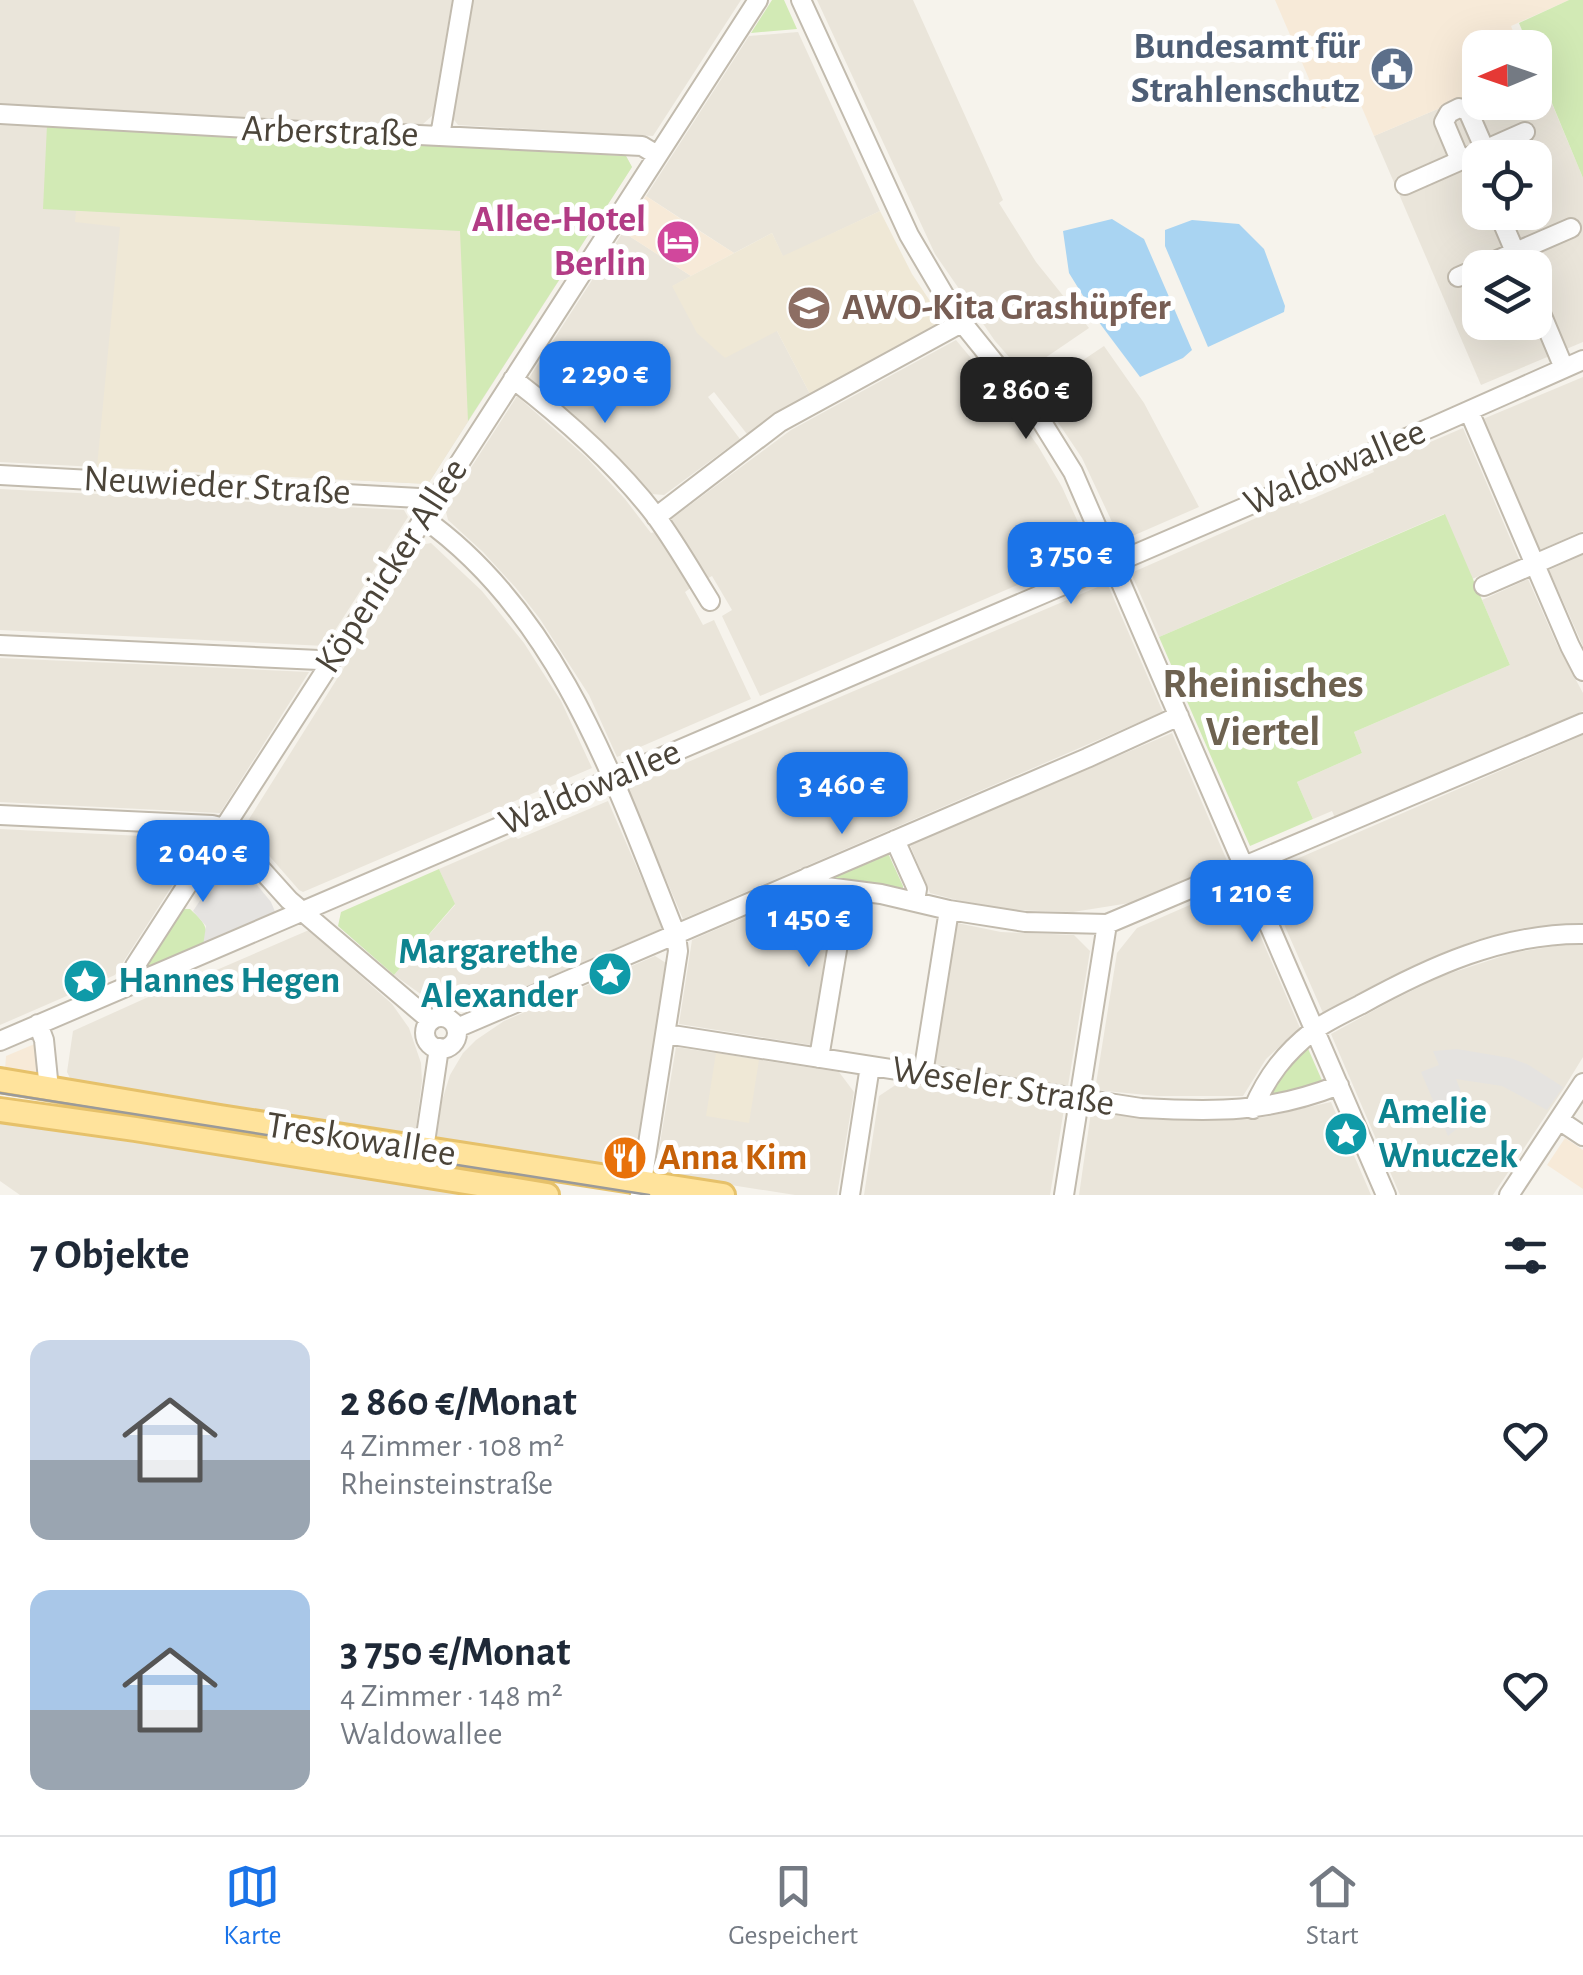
<!DOCTYPE html>
<html lang="de">
<head>
<meta charset="utf-8">
<style>
	body { margin:0; font-family:"Alegreya Sans",sans-serif; background:#f6f6f7; color:#1f2937; height:100vh; display:flex; flex-direction:column; font-size:38px; white-space:nowrap }
	* { box-sizing:border-box; margin:0 }
	p { font-size:32px; color:#747a83 }
	.icon { flex:none; width:55px; height:55px; fill:none; stroke:currentColor; stroke-width:2; stroke-linecap:round; stroke-linejoin:round }
	.map { position:relative; height:1195px; overflow:hidden }
	.details { display:flex; flex-direction:column; background:#fff; flex:1 }
	.details>* { flex:none }
	.needle { width:65px; rotate:268deg }
	.buttons { position:absolute; left:1462px; top:30px; display:grid; gap:20px }
	.buttons a { display:grid; place-items:center; width:90px; height:90px; border-radius:20px; background:#fff; box-shadow:0 10px 40px #0002; font-size:50px }
	.price { position:absolute; translate:-50% -85px; padding:0 22px; border-radius:20px; background:#1a73e8; color:#fff; font-size:32px; line-height:65px; filter:drop-shadow(0 2px 5px #0008) }
	.price::after { content:''; position:absolute; left:50%; top:60px; width:30px; height:22px; margin-left:-15px; background:inherit; clip-path:polygon(0 0,100% 0,50% 100%) }
	.price.current { background:#222; color:#fff }
	ul { padding:0; list-style:none }
	li { display:flex; align-items:center; gap:30px; height:250px; padding:0 30px }
	li span { display:grid; place-items:center; flex:none; width:280px; height:200px; border-radius:20px; color:#555 }
	li>.icon { margin-inline-start:auto }
	span .icon { width:120px; height:120px; fill:#fffc; stroke-width:1 }
	li b { font-size:42px }
	h2 { display:flex; justify-content:space-between; align-items:center; height:120px; padding:0 30px; font-size:42px }
	.menu { display:flex; justify-content:space-around; align-items:center; height:140px; border-top:2px solid #e0e1e3; background:#fff; font-size:28px; color:#747a83 }
	.menu a { display:grid; justify-items:center; gap:5px }
	.menu .current { color:#1a73e8 }
	.map>svg:first-child { display:block }
	.residential { fill:#eae5da; fill-rule:evenodd }
	.commercial { fill:#f7ead8 }
	.education { fill:#efe8d6 }
	.green { fill:#d2eab5 }
	.parking { fill:#e5e3e0 }
	.water { fill:#a9d4f2 }
	.lines { fill:none; stroke-linecap:round; stroke-linejoin:round }
	.minor-casing { stroke:#c2bbae; stroke-width:22 }
	.major-casing { stroke:#e6c16a; stroke-width:28 }
	.minor { stroke:#fff; stroke-width:18 }
	.major { stroke:#ffe39c; stroke-width:22 }
	.tram { stroke:#9a9a9a; stroke-width:2.5 }
	.labels { text-anchor:middle; dominant-baseline:central; stroke-width:10; stroke-linejoin:round; paint-order:stroke }
	.service-label { font-size:38px; font-weight:bold; fill:#4e5e75; stroke:#fff; text-anchor:end }
	.street-label { font-size:38px; fill:#4b4439; stroke:#fff }
	.hotel-label { font-size:38px; font-weight:bold; fill:#b23c85; stroke:#fff; text-anchor:end }
	.education-label { font-size:38px; font-weight:bold; fill:#785e54; stroke:#fff; text-anchor:start }
	.culture-label { font-size:38px; font-weight:bold; fill:#0d838f; stroke:#fff; text-anchor:start }
	.food-label { font-size:38px; font-weight:bold; fill:#c56008; stroke:#fff; text-anchor:start }
	.quarter-label { font-size:42px; font-weight:bold; fill:#6e6250; stroke:#fff }
</style>
</head>
<body>
<div class="map">
<svg width="1583" height="1195" viewBox="0 0 1583 1195">
	<rect width="100%" height="100%" fill="#f6f3ec"/>
	<!-- residential -->
	<path class="residential" d="M0 0H452L433 115 423 124H409L388 132 0 113Z
		M470 0H741L653 136 458 125 451 116Z
		M817 0H913L1003 200 999 203 1036 262 1089 328 1023 373 995 341 935 254Z
		M798 32 880 211 783 257 772 233 734 253 646 196 749 36Z
		M1535 68H1537L1583 178V342L1481 385 1374 136 1480 91V102H1535ZM1480 158H1535V212H1480ZM1480 268H1535V322H1480Z
		M0 123 626 156 632 167 428 484 0 462Z
		M623 232 691 276 673 286 777 331 810 394 747 434 714 392 708 397 740 439 664 495 651 494 644 488 587 428 529 378Z
		M956 340 1004 398 1038 446 1062 487 1092 553 760 696 722 616 732 610 712 576 705 580 669 526 670 520 791 430Z
		M1104 346 1144 403 1199 507 1121 541 1082 458 1037 391Z
		M1583 377V531L1540 550 1483 419Z
		M517 396 586 457 625 499 651 533 655 532 661 539 692 587 685 592 703 625 714 620 751 699 617 757 589 695 540 619 516 588 483 552 448 520 445 508Z
		M1463 428 1519 559 1472 579 1444 514 1159 637 1131 573 1297 500 1300 504 1374 472 1372 467Z
		M0 489 404 510 408 517 325 646 0 630Z
		M431 543 482 591 524 643 561 701 592 768 303 892 299 890 244 827 421 545Z
		M1583 555V646L1549 570Z
		M1528 579 1557 645 1583 693V711L1335 818 1332 811 1313 819 1297 782 1362 753 1354 732 1510 665 1482 600Z
		M1107 583 1163 712 683 919 627 788Z
		M0 658 181 666 309 672 220 813 0 802Z
		M1172 733 1228 863 1136 902 1073 912 1012 910 964 902 930 893 910 845Z
		M1583 735V923L1523 928 1476 940 1387 978 1323 1013 1262 874Z
		M608 801 663 928 490 1002 459 1005 443 1003 422 995 394 975 455 905 439 869 515 836 518 839Z
		M0 829 40 831 202 839 115 975 0 1025Z
		M1238 884 1300 1028 1266 1059 1243 1096H1157L1095 1090 1117 953 1137 928Z
		M789 898 834 901 811 1045 679 1024 692 940Z
		M957 923 1001 932 1074 935 1090 951 1068 1086 934 1064Z
		M309 930 392 1004 409 1028 421 1063 422 1081 415 1136 80 1083 70 1078 67 1072 73 1031 166 989 168 991Z
		M1562 945H1583V1057L1564 1088 1493 1195H1400L1331 1034 1393 1000 1442 976 1512 953Z
		M655 956 666 963 633 1170 436 1140 442 1101 450 1075 463 1053 476 1040 504 1021Z
		M676 1047 839 1072 854 1092 837 1195H795L655 1173Z
		M900 1082 1064 1109 1050 1195H864L879 1096Z
		M1331 1102 1371 1195H1079L1091 1112 1158 1120H1222L1265 1117Z
		M0 1123 22 1125 471 1195H20L0 1181Z"/>
	<!-- commercial -->
	<path class="commercial" d="M1275 0H1569L1511 26 1519 47 1480 48V91L1374 136 1357 96 1322 109Z
		M646 196 690 225 734 253 691 276 623 232Z
		M37 1043 39 1069 37 1073 5 1070 6 1056Z
		M1565 1138 1583 1150V1189L1547 1165Z"/>
	<!-- education -->
	<path class="education" d="M76 210 461 231 468 421 428 484 97 467 120 227 75 222Z
		M880 211 912 274 944 322 810 394 777 331 725 358 697 333 672 286 772 233 783 256Z
		M716 1053 759 1060 749 1123 706 1116Z"/>
	<!-- green -->
	<path class="green" d="M772 0H784L797 29 751 33Z
		M1569 0H1583V178L1535 62V48L1529 47 1519 23Z
		M47 125 626 156 632 167 468 421 460 231 43 209Z
		M1445 514 1510 665 1354 732 1362 753 1297 782 1313 819 1250 846 1159 637Z
		M887 851 903 886V891L823 878Z
		M439 869 455 904 394 975 338 926 341 912Z
		M182 909H190C203 921 211 928 203 946L149 968 147 964Z
		M1306 1044 1324 1085 1267 1098 1271 1082Z
		M77 1101 609 1185V1190L472 1168 471 1174 76 1112Z"/>
	<!-- parking -->
	<path class="parking" d="M234 857 271 902 276 914 203 946 206 926 193 911 226 862Z
		M1457 1049 1510 1058 1527 1064 1563 1087 1547 1110 1502 1086 1456 1079 1471 1117 1448 1136 1421 1072 1439 1065 1433 1051Z"/>
	<!-- water -->
	<path class="water" d="M1112 219 1144 239 1192 350 1183 358 1140 377 1101 325 1069 273 1063 231Z
		M1192 220 1239 224 1264 249 1285 306 1284 312 1208 347 1165 246V230Z"/>
	<g class="lines">
		<defs>
			<path id="minor" d="M801 0 909 235 956 315 1040 419 1073 472 1386 1195
				M0 114 390 136 399 134 642 146 657 155
				M440 136 463 0
				M1460 160 1444 122 1449 113 1459 108 1468 111 1485 150
				M1405 185 1525 132
				M1498 212 1522 268
				M1458 277 1571 228
				M1535 299 1564 368
				M513 379C565 419 615 463 655 515 675 542 692 572 710 601
				M1469 411 1570 646 1583 671
				M0 475 419 498 431 506
				M656 517 780 422 961 323
				M423 518C560 615 616 785 676 935L678 951 640 1195
				M1484 586 1583 543
				M0 645 319 660 327 666
				M0 815 212 825 224 828
				M224 828 289 900 431 1021
				M895 840 917 889 915 901
				M808 877 811 885 881 894 949 910 1025 922 1107 924 1583 723
				M135 984 132 977 135 966 758 0
				M425 1033a16 16 0 1 1 32 0a16 16 0 1 1-32 0Z
				M38 1024 44 1040 49 1089
				M457 1028 1087 758 1179 716
				M666 1034 1141 1108C1215 1112 1268 1113 1339 1085
				M0 1041 1432 427 1583 360
				M819 1058 847 890
				M923 1074 949 910
				M1253 1109C1267 1076 1285 1053 1313 1031 1327 1021 1344 1013 1360 1005 1429 967 1503 933 1583 934
				M1559 1120 1583 1136
				M424 1149 439 1048
				M850 1195 870 1066
				M1064 1195 1107 924
				M1509 1195 1583 1083"/>
			<path id="major" d="M0 1080 220 1117 723 1195
				M0 1110 135 1129 547 1195"/>
		</defs>
		<!-- minor casing -->
		<use href="#minor" class="minor-casing"/>
		<!-- major casing -->
		<use href="#major" class="major-casing"/>
		<!-- minor -->
		<use href="#minor" class="minor"/>
		<!-- major -->
		<use href="#major" class="major"/>
		<!-- tram -->
		<path class="tram" d="M0 1093 649 1195"/>
	</g>
	<!-- icons -->
	<defs>
		<symbol id="civic-disc" viewBox="-11 -11 22 22"><circle r="9.5" fill="#5c6f8a" stroke="#fff"/><path d="M-.6-6.5H3V-4.5H.6V-3L4-1V1h2V6H-6V1h2V-1L-.6-3ZM-1.2 2.5V6h2.4V2.5Z" fill="#fff"/></symbol>
		<symbol id="hotel-disc" viewBox="-11 -11 22 22"><circle r="9.5" fill="#d1479c" stroke="#fff"/><path d="M-6-4.5h1.5V1H6V5H4.5V3h-9V5H-6ZM-4 0a1.8 1.8 0 1 1 3.6 0ZM.5 0V-2.5h3Q6-2.5 6 0Z" fill="#fff"/></symbol>
		<symbol id="school-disc" viewBox="-11 -11 22 22"><circle r="9.5" fill="#8d6e63" stroke="#fff"/><path d="M0-5L7-2L0 1L-7-2ZM-4 1L0 2.5L4 1V4Q0 6-4 4Z" fill="#fff"/></symbol>
		<symbol id="sight-disc" viewBox="-11 -11 22 22"><circle r="9.5" fill="#0f9aa8" stroke="#fff"/><path d="M0-6L1.8-2.2L6-1.7L2.9 1.2L3.7 5.4L0 3.3L-3.7 5.4L-2.9 1.2L-6-1.7L-1.8-2.2Z" fill="#fff"/></symbol>
		<symbol id="restaurant-disc" viewBox="-11 -11 22 22"><circle r="9.5" fill="#e8710a" stroke="#fff"/><path d="M-5-6h1v4h1v-4h1v4h1v-4h1v5L-1.5 .5V6h-2V.5L-5-1ZM5-6V6H3V1.5H1.5Q1.5-4 5-6Z" fill="#fff"/></symbol>
	</defs>
	<g fill-rule="evenodd">
		<use href="#civic-disc" x="1367" y="44" width="50" height="50"/>
		<use href="#hotel-disc" x="653" y="217" width="50" height="50"/>
		<use href="#school-disc" x="784" y="283" width="50" height="50"/>
		<use href="#sight-disc" x="585" y="949" width="50" height="50"/>
		<use href="#sight-disc" x="60" y="956" width="50" height="50"/>
		<use href="#sight-disc" x="1321" y="1109" width="50" height="50"/>
		<use href="#restaurant-disc" x="600" y="1133" width="50" height="50"/>
	</g>
	<g class="labels">
		<!-- service labels -->
		<g class="service-label">
			<text x="1360" y="47">Bundesamt für<tspan x="1360" dy="44">Strahlenschutz</tspan></text>
		</g>
		<!-- street labels -->
		<g class="street-label">
			<text transform="translate(330 132) rotate(2)">Arberstraße</text>
			<text transform="translate(1335 468) rotate(-23)">Waldowallee</text>
			<text transform="translate(217 486) rotate(3)">Neuwieder Straße</text>
			<text transform="translate(392 566) rotate(-57)">Köpenicker Allee</text>
			<text transform="translate(590 788) rotate(-23)">Waldowallee</text>
			<text transform="translate(1003 1087) rotate(9)">Weseler Straße</text>
			<text transform="translate(361 1140) rotate(9)">Treskowallee</text>
		</g>
		<!-- hotel labels -->
		<g class="hotel-label">
			<text x="646" y="220">Allee-Hotel<tspan x="646" dy="44">Berlin</tspan></text>
		</g>
		<!-- education labels -->
		<g class="education-label">
			<text x="842" y="308">AWO-Kita Grashüpfer</text>
		</g>
		<!-- culture labels -->
		<g class="culture-label">
			<text x="578" y="952" text-anchor="end">Margarethe<tspan x="578" dy="44">Alexander</tspan></text>
			<text x="118" y="981">Hannes Hegen</text>
			<text x="1378" y="1112">Amelie<tspan x="1378" dy="44">Wnuczek</tspan></text>
		</g>
		<!-- food labels -->
		<g class="food-label">
			<text x="658" y="1158">Anna Kim</text>
		</g>
		<!-- quarter labels -->
		<g class="quarter-label">
			<text x="1263" y="684">Rheinisches<tspan x="1263" dy="48">Viertel</tspan></text>
		</g>
	</g>
</svg>
<div class="buttons">
<a><svg class="needle" viewBox="-14 -14 28 28"><path d="M0-13l5 13h-10z" fill="#e53935"/><path d="M0 13l5-13h-10z" fill="#747a83"/></svg></a>
<a><svg class="icon" aria-label="locate" viewBox="0 0 24 24"><circle cx="12" cy="12" r="6"/><path d="M12 2v4M12 18v4M2 12h4M18 12h4"/></svg></a>
<a><svg class="icon" aria-label="layers" viewBox="0 0 24 24"><path d="M12 4l9 5-9 5-9-5zM3 14l9 5 9-5"/></svg></a>
</div>
<b class="price" style="left:605px;top:426px">2 290 €</b>
<b class="price current" style="left:1026px;top:442px">2 860 €</b>
<b class="price" style="left:1071px;top:607px">3 750 €</b>
<b class="price" style="left:842px;top:837px">3 460 €</b>
<b class="price" style="left:203px;top:905px">2 040 €</b>
<b class="price" style="left:1252px;top:945px">1 210 €</b>
<b class="price" style="left:809px;top:970px">1 450 €</b>
</div>
<section class="details">
<h2>7 Objekte<svg class="icon" aria-label="filters" viewBox="0 0 24 24"><path d="M4 7h16M4 17h16"/><circle cx="9" cy="7" r="2"/><circle cx="15" cy="17" r="2"/></svg></h2>
<ul>
<li><span style="background:linear-gradient(#c9d6e8 60%,#9aa5b1 0)"><svg class="icon" aria-label="home" viewBox="0 0 24 24"><path d="M3 11l9-7 9 7M6 9v11h12V9"/></svg></span><div><b>2 860 €/Monat</b><p>4 Zimmer · 108 m²</p><p>Rheinsteinstraße</p></div><svg class="icon" aria-label="heart" viewBox="0 0 24 24"><path d="M12 20l-8-8c-3-5 5-10 8-4 3-6 11-1 8 4z"/></svg></li>
<li><span style="background:linear-gradient(#a9c7e8 60%,#9aa5b1 0)"><svg class="icon" aria-label="home" viewBox="0 0 24 24"><path d="M3 11l9-7 9 7M6 9v11h12V9"/></svg></span><div><b>3 750 €/Monat</b><p>4 Zimmer · 148 m²</p><p>Waldowallee</p></div><svg class="icon" aria-label="heart" viewBox="0 0 24 24"><path d="M12 20l-8-8c-3-5 5-10 8-4 3-6 11-1 8 4z"/></svg></li>
</ul>
</section>
<nav class="menu">
<a class="current"><svg class="icon" aria-label="map" viewBox="0 0 24 24"><path d="M3 6l6-2 6 2 6-2v14l-6 2-6-2-6 2zM9 4v14M15 6v14"/></svg>Karte</a>
<a><svg class="icon" aria-label="saved" viewBox="0 0 24 24"><path d="M7 4h10v16l-5-4-5 4z"/></svg>Gespeichert</a>
<a><svg class="icon" aria-label="home" viewBox="0 0 24 24"><path d="M3 11l9-7 9 7M6 9v11h12V9"/></svg>Start</a>
</nav>
</body>
</html>
